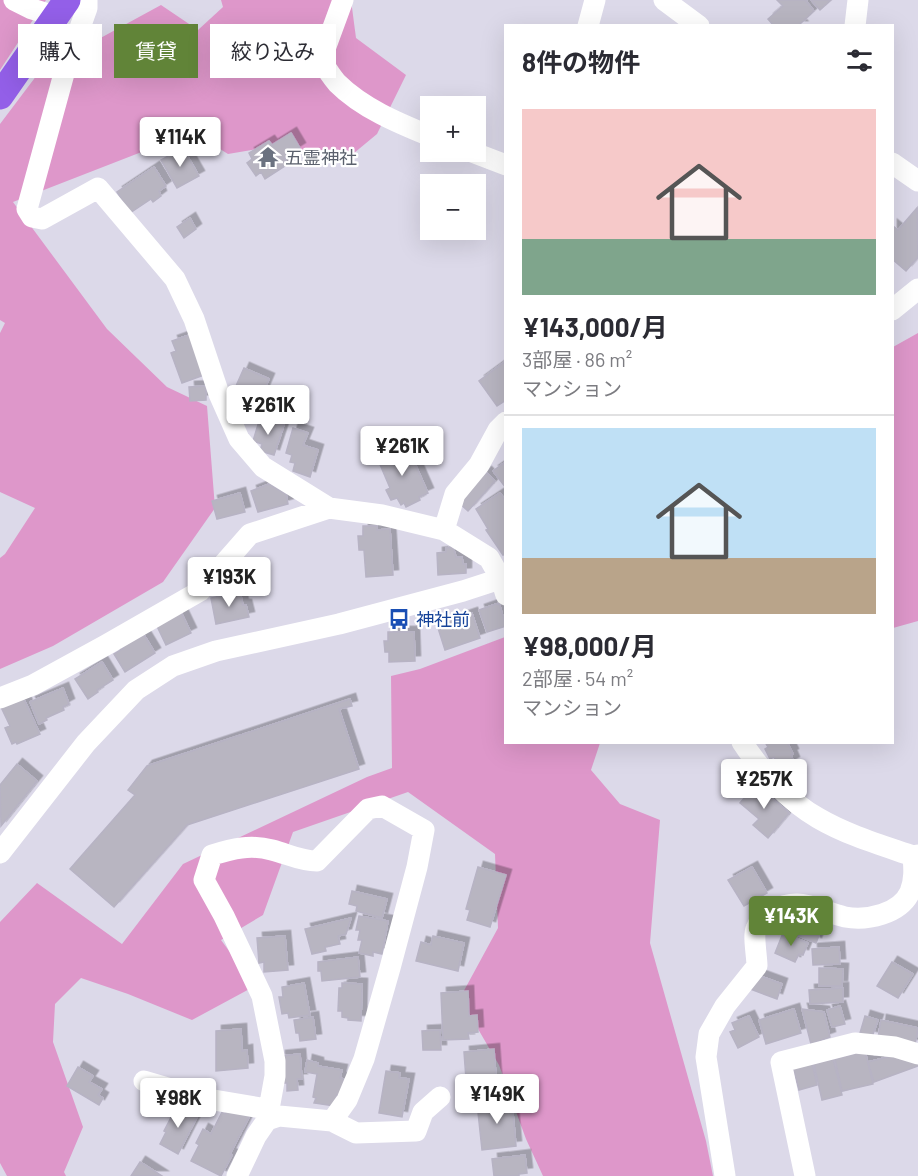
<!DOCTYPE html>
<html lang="ja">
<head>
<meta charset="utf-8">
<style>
	body { margin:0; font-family:Barlow,"Noto Sans JP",sans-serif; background:#f7f7f7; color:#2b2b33; height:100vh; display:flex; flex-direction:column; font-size:22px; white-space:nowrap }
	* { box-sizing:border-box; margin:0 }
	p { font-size:20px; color:#7c7c81 }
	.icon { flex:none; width:33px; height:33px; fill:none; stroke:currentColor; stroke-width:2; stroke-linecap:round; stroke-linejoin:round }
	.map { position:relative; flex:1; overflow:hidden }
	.panel { position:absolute; left:504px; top:24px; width:390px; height:720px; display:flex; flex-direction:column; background:#fff; border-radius:0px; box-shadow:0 6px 24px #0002 }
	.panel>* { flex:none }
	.banner { position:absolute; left:18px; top:24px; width:396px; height:54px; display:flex; gap:12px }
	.controls { position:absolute; left:420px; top:96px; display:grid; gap:12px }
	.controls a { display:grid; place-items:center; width:66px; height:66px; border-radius:0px; background:#fff; box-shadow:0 6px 24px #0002; font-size:30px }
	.price { position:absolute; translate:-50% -51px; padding:0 14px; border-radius:6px; background:#fff; color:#222; font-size:20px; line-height:39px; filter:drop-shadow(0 2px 3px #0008) }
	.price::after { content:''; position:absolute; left:50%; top:36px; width:18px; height:14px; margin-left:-9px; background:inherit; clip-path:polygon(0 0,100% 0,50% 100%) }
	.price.current { background:#618438; color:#fff }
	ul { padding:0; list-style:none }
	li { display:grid; align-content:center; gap:12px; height:318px; padding:0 18px }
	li+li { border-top:2px solid #e1e1e2 }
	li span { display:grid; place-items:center; height:186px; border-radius:0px; color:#555 }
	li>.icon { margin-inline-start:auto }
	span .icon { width:108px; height:108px; fill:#fffc; stroke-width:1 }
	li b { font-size:26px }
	h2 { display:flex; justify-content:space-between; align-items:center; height:72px; padding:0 18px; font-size:26px }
	.pill { padding:0 21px; border-radius:0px; background:#fff; box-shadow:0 6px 24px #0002; font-size:21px; line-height:54px }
	.pill.current { background:#618438; color:#fff }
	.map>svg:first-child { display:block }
	.green { fill:#de97ca }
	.building { fill:#b8b5c1; stroke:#b7b3c4; stroke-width:1.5; filter:url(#shadow) }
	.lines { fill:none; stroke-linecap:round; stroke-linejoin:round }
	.minor { stroke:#fff; stroke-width:21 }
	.major { stroke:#935fe8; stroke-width:27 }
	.labels { text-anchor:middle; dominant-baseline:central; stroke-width:4.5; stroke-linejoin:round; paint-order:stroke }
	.worship-label { font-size:18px; fill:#5b616d; stroke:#fff; text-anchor:start }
	.transit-label { font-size:18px; fill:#164399; stroke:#fff; text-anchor:start }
</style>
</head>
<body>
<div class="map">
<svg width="918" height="1176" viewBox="0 0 918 1176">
	<defs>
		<filter id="shadow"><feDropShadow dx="5.5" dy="-5.5" stdDeviation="0" flood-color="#0004"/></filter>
	</defs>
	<rect width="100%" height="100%" fill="#dcd9e9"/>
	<!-- green -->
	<path class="green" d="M0 0H46L0 70Z
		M221 0H351L356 38 406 75 377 134 342 163 282 145 228 154 193 132 13 202 107 329 167 387 207 406 215 508 163 582 53 646 0 669V558L5 554 35 508 0 492V333L5 323 0 320V124L40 71 161 5 198 30 223 7Z
		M918 333V621L893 628V347Z
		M505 637 506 742 600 743 591 770 620 804 660 820 650 943 706 1141 713 1176H543L526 1139 499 1065 460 998 498 928 495 854 408 792 293 832 263 915 221 940 255 986 192 1020 128 994 81 978 55 1004 53 1042 83 1127 64 1172 66 1176H7L0 1163V922L37 883 122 944 183 864 367 777 392 768 391 676 420 669Z"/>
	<!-- building -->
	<path class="building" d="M777 0H807L806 1 814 11 800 24 802 26H774L768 19 783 6Z
		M811 0H831L820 10Z
		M291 133 300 148 284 158 288 164 265 179 261 172 256 176 247 163 252 159 249 153 269 141 272 145Z
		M183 148 199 176 177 188 161 160Z
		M154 167 166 186 159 191 161 196 153 202 151 199 130 213 117 192Z
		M917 208 918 257 906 271 892 259V225L898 230Z
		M190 218 196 229 184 238 177 227Z
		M189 335 204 375 182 383 171 353 176 351 172 341Z
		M506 361V400L497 406 479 381Z
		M244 368 269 379 257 407 239 399 242 392 238 390 240 387 236 386Z
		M206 386V400L190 401 189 387Z
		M260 418 284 425 274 455 260 451 262 444 253 441Z
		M293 428 308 433 303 445 318 450 310 477 293 471 295 463 290 462 292 455 286 453Z
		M395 446 399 455 409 450 428 493 419 497 420 500 406 507 404 503 401 505 397 498 391 500 386 490 390 488 376 455Z
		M504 463 506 466V488L493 471Z
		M486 472 495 481 468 511 459 503Z
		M269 484 286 494 288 504 258 512 251 491Z
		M240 493 245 512 217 519 212 501Z
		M500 493 506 501V554L503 555 486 530 488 529 476 509Z
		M363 526H377V530L390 529 393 575 366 577 364 550H359L358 536H363Z
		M453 547 456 557H462L463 564H466V573L438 575 437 553 446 552V548Z
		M240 592 243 605H246L249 617 216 624 211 598Z
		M499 603 506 626 487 632 479 610Z
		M181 612 191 633 166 645 156 624Z
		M472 613 480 638 445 650 437 625Z
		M388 632H414L415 661 389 662V652H385L384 641H388Z
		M144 635 155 653 125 672 114 654 124 648 121 644 135 636 138 639Z
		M102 662 113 680 97 690 98 692 88 699 75 679Z
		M63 688 69 704 63 707 64 710 46 718 47 720 39 724 30 702Z
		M23 697 40 734 17 744 16 742 12 744 5 728 10 726 1 707Z
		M350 699 352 706 339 709 359 769 187 825 114 907 70 869 135 795 128 790 147 766Z
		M765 742H787L793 754 791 755 794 762 780 770 774 757 770 759 765 749 768 747Z
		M17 764 37 781 1 826 0 785Z
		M758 782 767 789 765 792 789 813 768 838 753 825 759 819 740 803Z
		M478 867 506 875 490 927 467 920 470 910 466 909Z
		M752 867 767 893 744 906 728 880Z
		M352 891 387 899 382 918 356 911 357 906 349 904Z
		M791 915 822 928 816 943 785 930Z
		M359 916 388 921 382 954 373 952V956L359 953 362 940H358L360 930H356Z
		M351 918 346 934 338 936 340 944 325 947 326 951 312 954 305 929Z
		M783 933 808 943 803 955 799 954 795 962 775 953Z
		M285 936 288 970 264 972V962L259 963 257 938Z
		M433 936 464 943 458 971 416 961 421 942 431 945Z
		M839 947 840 964 813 965 812 949Z
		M358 957 360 977 322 981 321 971H318V962Z
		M892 962 913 974 898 998 877 986Z
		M819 968 843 969 842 986H819Z
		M760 976 782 984 777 999 750 989Z
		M304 983 310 1015 289 1018 288 1013 282 1014 279 997H283L282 987Z
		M342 983 362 984 361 1021 348 1020V1018L342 1017V1011H338L339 988H342Z
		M843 988V1002L810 1004 809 990Z
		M468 991 469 1016 477 1015 478 1032 468 1033 469 1039 443 1040 441 993Z
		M840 1006 845 1024 832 1027 827 1010Z
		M794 1009 801 1033 766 1044 759 1020Z
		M802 1009 824 1012 830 1037 811 1044Z
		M749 1016 759 1037 738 1048 730 1032 735 1030 732 1023Z
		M865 1016 878 1020 872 1037 860 1033Z
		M313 1017 316 1039 300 1041 299 1033H296L294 1020Z
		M881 1020 918 1028 915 1045 878 1038Z
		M241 1029 242 1051 247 1050 248 1068 216 1071V1031Z
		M440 1030 441 1050H423L422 1031Z
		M494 1049 497 1091 467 1093 464 1052Z
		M865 1051 873 1084 842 1091 835 1059Z
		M300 1054 302 1079H297L298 1090 287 1091V1083H281L280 1056Z
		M895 1055 915 1057 918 1066 874 1082 868 1062Z
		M833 1059 842 1095 822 1100 814 1064Z
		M307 1060 318 1063V1066L342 1070 340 1078 344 1079 341 1095H337L334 1106 314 1103 316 1098 313 1097 317 1074 305 1072Z
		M812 1063 817 1085 799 1090 793 1068Z
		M78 1067 93 1076 89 1082 102 1089 98 1095 103 1098 99 1105 67 1086Z
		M386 1071 400 1073 399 1078 409 1079 402 1117 379 1113Z
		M505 1099V1103L512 1102 516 1146 482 1150 477 1103Z
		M178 1104 198 1115 178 1154 160 1144 166 1132 164 1131Z
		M229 1105 250 1115 230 1154 232 1155 221 1176 191 1161 199 1145 196 1143 203 1129 211 1134 222 1112 225 1114Z
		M525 1155 527 1173 519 1174V1176H494L492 1159Z
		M140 1162 162 1176H131Z"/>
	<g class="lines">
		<!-- minor -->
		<path class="minor" d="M14 0 32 9 55 16
			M87 0V8L65 70 27 209 32 217 42 219 98 188 175 279 194 319 219 394 239 439 263 467 329 508 382 515 444 530 489 558 501 579 506 595
			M343 0 321 60C326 68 331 76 337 83 362 108 398 123 430 136
			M664 0 699 26
			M588 26 595 0
			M855 26 858 0
			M472 152 506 165
			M892 163 918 181
			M892 310 918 289
			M444 530 455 494 479 465 498 430 506 422
			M0 698 33 685 106 645 200 591 250 534 329 508
			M742 742C761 771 788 801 818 818 847 835 881 845 913 856L918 855
			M0 853 86 743 136 690 173 666 216 651 339 624 463 591 506 577
			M144 1081 202 1098 267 1109
			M267 1120 275 1076V1061L262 996 224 916 204 880 212 855C232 849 250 844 272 850 288 854 300 861 317 861L368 809 382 806 424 830 417 867 390 968 364 1059 347 1100 332 1121
			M237 1176 256 1136 267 1120 279 1116 332 1121 356 1133 416 1131 423 1112 440 1097
			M725 1176 706 1057 709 1034 725 1006 757 966C757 957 753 936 756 929 761 913 781 904 797 904 813 904 830 914 845 917 867 921 900 914 910 892 915 880 914 868 913 856
			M805 1176 781 1062 855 1043 895 1047 918 1054"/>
		<!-- major -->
		<path class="major" d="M0 96 67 0"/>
	</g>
	<!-- icons -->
	<defs>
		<symbol id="temple-bare" viewBox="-9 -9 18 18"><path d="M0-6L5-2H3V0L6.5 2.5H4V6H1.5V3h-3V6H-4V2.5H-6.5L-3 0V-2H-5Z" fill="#6b7280" stroke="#fff" stroke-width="2.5" paint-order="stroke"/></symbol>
		<symbol id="bus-bare" viewBox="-9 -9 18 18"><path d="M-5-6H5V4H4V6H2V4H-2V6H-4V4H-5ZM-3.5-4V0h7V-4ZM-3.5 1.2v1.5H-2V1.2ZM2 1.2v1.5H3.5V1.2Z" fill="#1a4fb4" stroke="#fff" stroke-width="2.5" paint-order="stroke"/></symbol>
	</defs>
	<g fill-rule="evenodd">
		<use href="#temple-bare" x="253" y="142" width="30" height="30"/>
		<use href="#bus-bare" x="384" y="604" width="30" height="30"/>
	</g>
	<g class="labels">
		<!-- worship labels -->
		<g class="worship-label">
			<text x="285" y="157">五霊神社</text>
		</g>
		<!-- transit labels -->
		<g class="transit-label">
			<text x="416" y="619">神社前</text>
		</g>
	</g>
</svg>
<div class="controls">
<a>+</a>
<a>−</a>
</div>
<b class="price" style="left:180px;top:168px">¥114K</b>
<b class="price" style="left:268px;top:436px">¥261K</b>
<b class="price" style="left:402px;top:477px">¥261K</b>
<b class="price" style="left:229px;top:608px">¥193K</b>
<b class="price" style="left:764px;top:810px">¥257K</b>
<b class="price current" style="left:791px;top:947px">¥143K</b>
<b class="price" style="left:497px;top:1125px">¥149K</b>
<b class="price" style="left:178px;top:1129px">¥98K</b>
<div class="banner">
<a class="pill">購入</a>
<a class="pill current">賃貸</a>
<a class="pill">絞り込み</a>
</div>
<section class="panel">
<h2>8件の物件<svg class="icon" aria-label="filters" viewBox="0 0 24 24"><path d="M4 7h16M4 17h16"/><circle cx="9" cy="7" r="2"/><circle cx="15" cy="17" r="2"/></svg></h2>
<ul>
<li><span style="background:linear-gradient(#f6c9c9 70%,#7fa58c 0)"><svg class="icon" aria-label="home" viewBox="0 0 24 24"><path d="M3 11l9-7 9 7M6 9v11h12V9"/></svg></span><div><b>¥143,000/月</b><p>3部屋 · 86 m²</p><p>マンション</p></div></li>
<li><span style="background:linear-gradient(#bfe0f5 70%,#b9a48a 0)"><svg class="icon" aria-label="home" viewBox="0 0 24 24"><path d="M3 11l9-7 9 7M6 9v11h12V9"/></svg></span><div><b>¥98,000/月</b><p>2部屋 · 54 m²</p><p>マンション</p></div></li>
</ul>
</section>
</div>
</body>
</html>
